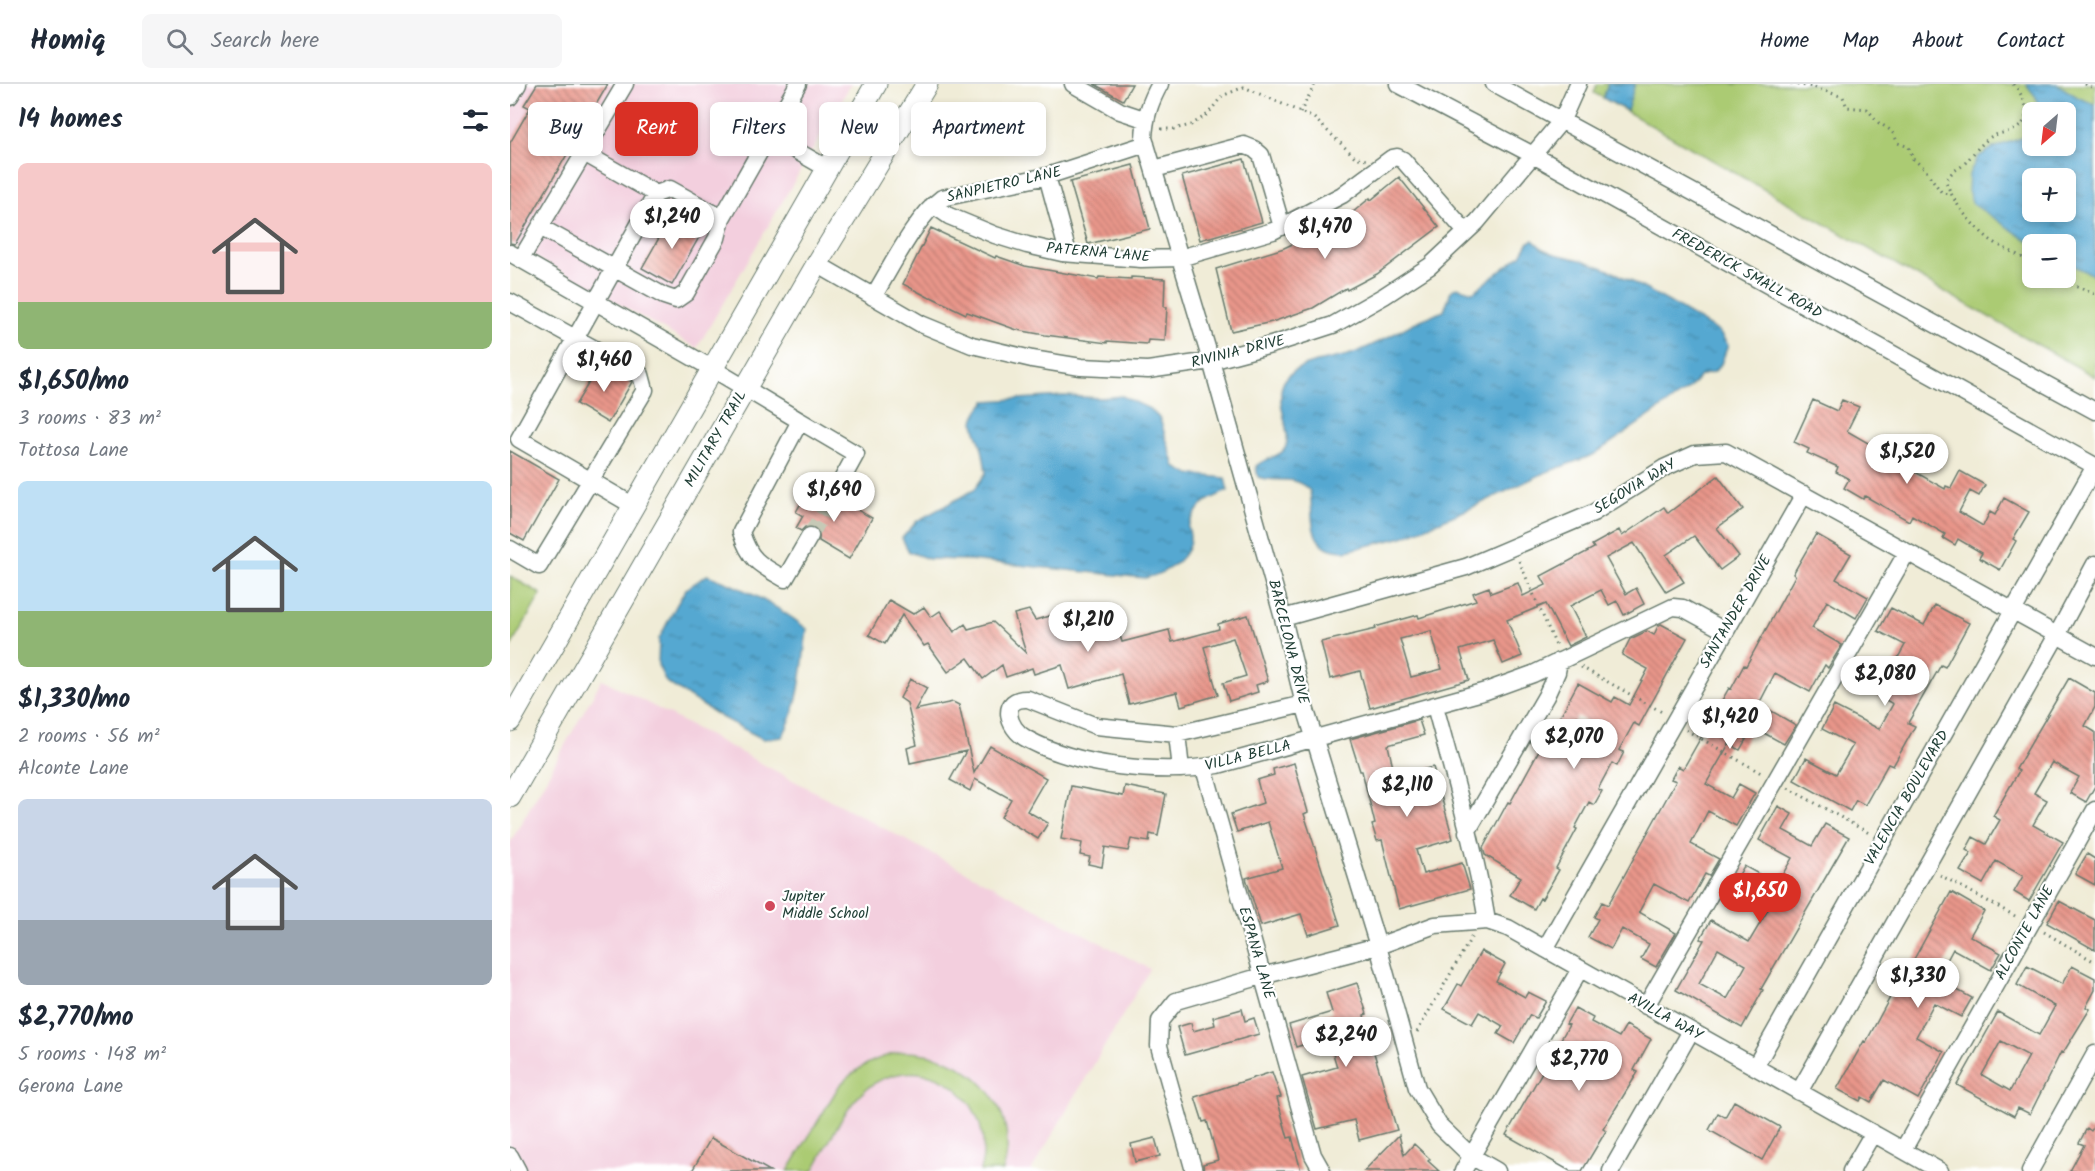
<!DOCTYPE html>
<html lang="en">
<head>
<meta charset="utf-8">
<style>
	body { margin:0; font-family:Kalam,sans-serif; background:#f6f6f7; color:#1f2937; height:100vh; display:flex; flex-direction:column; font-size:22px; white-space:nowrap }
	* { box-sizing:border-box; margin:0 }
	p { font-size:20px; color:#747a83 }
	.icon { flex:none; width:33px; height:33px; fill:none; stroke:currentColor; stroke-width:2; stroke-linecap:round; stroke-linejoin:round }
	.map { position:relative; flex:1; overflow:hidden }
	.side { display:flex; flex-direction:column; background:#fff; width:510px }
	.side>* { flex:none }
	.top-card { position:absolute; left:18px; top:18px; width:570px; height:54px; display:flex; gap:12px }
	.needle { width:39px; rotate:208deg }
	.controls { position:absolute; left:1512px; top:18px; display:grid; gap:12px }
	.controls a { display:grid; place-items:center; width:54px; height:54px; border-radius:9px; background:#fff; box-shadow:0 3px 9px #0003; font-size:30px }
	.price { position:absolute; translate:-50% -51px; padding:0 14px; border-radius:21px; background:#fff; color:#222; font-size:20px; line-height:39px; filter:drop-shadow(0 2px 3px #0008) }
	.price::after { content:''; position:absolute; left:50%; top:36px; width:18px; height:14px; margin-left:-9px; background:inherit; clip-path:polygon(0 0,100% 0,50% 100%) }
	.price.active { background:#d93025; color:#fff }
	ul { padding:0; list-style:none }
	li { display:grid; align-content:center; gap:12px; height:318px; padding:0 18px }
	li span { display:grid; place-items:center; height:186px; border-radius:9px; color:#555 }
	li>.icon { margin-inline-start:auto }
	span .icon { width:108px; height:108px; fill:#fffc; stroke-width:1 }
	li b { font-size:26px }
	h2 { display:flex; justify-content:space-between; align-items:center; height:72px; padding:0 18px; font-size:26px }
	.tag { padding:0 21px; border-radius:9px; background:#fff; box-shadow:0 3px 9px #0003; font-size:21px; line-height:54px }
	.tag.active { background:#d93025; color:#fff }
	header { display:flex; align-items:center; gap:36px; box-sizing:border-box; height:84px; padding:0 30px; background:#fff; border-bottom:2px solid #e0e1e3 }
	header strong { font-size:28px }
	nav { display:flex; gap:33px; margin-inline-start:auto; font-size:21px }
	.search { width:420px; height:54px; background:#f6f6f7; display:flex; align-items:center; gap:15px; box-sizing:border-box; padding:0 21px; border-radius:9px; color:#747a83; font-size:22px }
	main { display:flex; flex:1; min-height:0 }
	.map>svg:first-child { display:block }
	.built { fill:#f3cfde }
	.green { fill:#abcb73; stroke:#658454; stroke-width:1.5; fill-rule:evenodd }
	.water { fill:url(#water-ripples); stroke:#3a7282; stroke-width:1.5; fill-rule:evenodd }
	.building { fill:url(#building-back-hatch); fill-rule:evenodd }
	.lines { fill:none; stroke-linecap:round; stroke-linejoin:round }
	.minor-tunnel { stroke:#c6c9b6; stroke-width:16; stroke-dasharray:16 8; stroke-linecap:butt }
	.minor-casing { stroke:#687a6d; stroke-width:19 }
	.major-casing { stroke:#687a6d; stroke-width:23 }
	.path { stroke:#687a6d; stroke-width:3; stroke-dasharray:1.5 4.5; stroke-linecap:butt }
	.minor { stroke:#fff; stroke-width:16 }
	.major { stroke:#fff; stroke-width:21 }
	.poi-dot { fill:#d1495b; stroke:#fff; stroke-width:2 }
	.labels { text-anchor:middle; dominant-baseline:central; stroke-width:4.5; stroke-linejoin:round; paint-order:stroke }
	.street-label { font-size:15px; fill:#1f3d34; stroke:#fff }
	.poi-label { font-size:15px; fill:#1f3d34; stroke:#fff; text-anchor:start }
</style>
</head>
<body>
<header>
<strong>Homiq</strong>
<div class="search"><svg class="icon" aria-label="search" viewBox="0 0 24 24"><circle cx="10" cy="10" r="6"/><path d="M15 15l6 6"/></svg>Search here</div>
<nav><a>Home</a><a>Map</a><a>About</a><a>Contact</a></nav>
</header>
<main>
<section class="side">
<h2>14 homes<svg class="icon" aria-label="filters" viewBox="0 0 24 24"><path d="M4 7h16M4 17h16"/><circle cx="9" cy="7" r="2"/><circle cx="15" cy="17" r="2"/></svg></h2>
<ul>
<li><span style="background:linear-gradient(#f6c9c9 75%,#8fb573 0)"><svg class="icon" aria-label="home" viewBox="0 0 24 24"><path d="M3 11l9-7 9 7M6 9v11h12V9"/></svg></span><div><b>$1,650/mo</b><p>3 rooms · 83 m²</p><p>Tottosa Lane</p></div></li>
<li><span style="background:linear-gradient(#bfe0f5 70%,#8fb573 0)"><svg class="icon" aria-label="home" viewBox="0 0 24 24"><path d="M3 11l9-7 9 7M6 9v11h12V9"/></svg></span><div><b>$1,330/mo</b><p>2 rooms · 56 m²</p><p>Alconte Lane</p></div></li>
<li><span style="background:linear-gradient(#c9d6e8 65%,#9aa5b1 0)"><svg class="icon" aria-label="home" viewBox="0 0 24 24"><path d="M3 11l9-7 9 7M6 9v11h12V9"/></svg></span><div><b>$2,770/mo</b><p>5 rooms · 148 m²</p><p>Gerona Lane</p></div></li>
</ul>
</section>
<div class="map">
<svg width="1585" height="1087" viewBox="0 0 1585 1087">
	<defs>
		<pattern id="water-ripples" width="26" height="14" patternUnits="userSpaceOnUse" patternTransform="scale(1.5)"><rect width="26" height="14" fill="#55a8d1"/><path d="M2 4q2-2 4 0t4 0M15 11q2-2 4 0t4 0" fill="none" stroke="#468aaa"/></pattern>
		<pattern id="building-back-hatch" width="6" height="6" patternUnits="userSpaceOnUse" patternTransform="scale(1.5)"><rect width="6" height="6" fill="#e9968a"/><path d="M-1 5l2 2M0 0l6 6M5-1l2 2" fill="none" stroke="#bc7c72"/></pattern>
	</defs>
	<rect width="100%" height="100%" fill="#fff"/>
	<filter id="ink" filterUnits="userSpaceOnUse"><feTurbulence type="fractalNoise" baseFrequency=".0167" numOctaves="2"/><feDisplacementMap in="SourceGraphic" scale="12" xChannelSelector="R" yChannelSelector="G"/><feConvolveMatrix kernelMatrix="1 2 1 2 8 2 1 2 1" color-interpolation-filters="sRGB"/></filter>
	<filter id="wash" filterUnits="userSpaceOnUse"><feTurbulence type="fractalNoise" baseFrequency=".008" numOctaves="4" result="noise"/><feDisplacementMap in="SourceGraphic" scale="24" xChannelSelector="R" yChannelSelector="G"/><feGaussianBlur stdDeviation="1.35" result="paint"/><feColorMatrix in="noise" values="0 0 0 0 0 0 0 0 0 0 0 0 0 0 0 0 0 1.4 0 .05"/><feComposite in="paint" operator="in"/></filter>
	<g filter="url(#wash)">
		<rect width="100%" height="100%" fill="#f0ecd7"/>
		<!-- built -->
		<path class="built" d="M0 0H341L187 264 0 159Z
			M92 595 640 885 521 1087H0V759Z"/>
		<!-- green -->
		<path class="green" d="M1087 0H1585V293L1084 9ZM1522 28H1556V62H1522ZM1522 94H1556V128H1522ZM1522 160H1556V194H1522Z
			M0 492 31 510 0 564Z
			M392 968C457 967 513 1020 493 1087H470C489 1021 424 963 363 1000 336 1017 319 1060 303 1087H278L329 1002C347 983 366 973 392 968Z"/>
		<!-- water -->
		<path class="water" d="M1098 0H1125L1117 27 1093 14Z
			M1516 0H1547L1569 14 1585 20V192L1556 178V160H1523L1463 120 1458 107 1459 90 1468 73 1483 64 1514 53 1522 48V62H1556V28H1529L1526 13ZM1522 94H1556V128H1522Z
			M1023 156 1033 165 1045 170 1075 177 1104 188 1159 218 1209 248 1218 261 1211 280 1204 288 1190 292 1180 304 1083 371 1034 389 961 424 893 453 836 467C796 467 804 435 800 407 783 389 769 400 748 393L746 382C754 375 769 372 773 367 787 353 761 316 775 296 788 277 818 277 838 271 861 264 883 250 904 239 914 234 924 231 934 227L941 207 947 203 963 208 1011 171 1018 159Z
			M554 312 591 314 612 312 640 325 650 335 665 383 678 390 715 394 718 407C694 417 689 419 678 443 688 470 658 489 635 494L459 476 419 475 399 468 392 454 407 437 464 406 476 389C475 381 474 373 472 365 466 341 456 340 476 317Z
			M197 491C233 504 267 521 297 545 292 582 291 620 272 653L253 655 211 633 156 598 148 581 149 555 166 522 176 505Z"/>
		<g id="blocks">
			<!-- building -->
			<path class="building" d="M27 0H98L5 160 0 159V59L20 24 14 21Z
				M584 0H622L613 16Z
				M734 75 752 138 690 156 672 92Z
				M623 81 640 145 578 160 560 98Z
				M889 93 929 143 867 190 837 206 836 204 803 224 762 238 721 247 706 185 774 164 808 148 842 129 860 114 861 116Z
				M162 131 192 148 162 201 132 184Z
				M421 144 485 174 486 172 515 182 588 195 589 193 621 195V193L655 195 654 223H657L655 257 638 256 637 260 597 257V259L535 251 507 246 457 228 456 230 421 213 420 214 393 200Z
				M90 280 98 284 107 285 109 290 122 298 98 339 66 320Z
				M1303 316 1327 327 1332 316 1349 323 1337 347 1384 374 1388 368 1402 376 1398 384 1435 405 1436 402 1441 404 1450 387 1475 401 1469 412 1460 407 1449 428 1473 442 1480 428 1485 431 1494 414 1519 428 1503 455 1506 457 1490 486 1469 474 1472 469 1448 455 1445 461 1433 454 1435 450 1402 431 1399 437 1355 412 1353 415 1334 404 1339 395 1326 388 1328 383 1297 369 1299 365 1284 358Z
				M0 367 49 395 14 457 0 449Z
				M1208 392 1233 425 1207 444 1229 472 1210 486 1184 452 1156 471 1174 498 1156 508 1124 459 1096 474 1116 510 1126 504 1134 520 1114 531 1107 517 1099 521 1091 506 1060 522 1076 553 1058 562 1036 520 997 536 1012 572 993 580 983 556 950 566 959 596 860 624 850 587 820 595 811 558 866 545 865 543 908 531 909 534 966 516 963 509 979 503 981 509 1008 499 1013 512 1036 501 1031 492 1084 464 1082 461 1109 446 1112 452 1154 423 1158 429ZM921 547 932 585 901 593 890 555Z
				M309 404 314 407 313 413 317 421 324 422 332 417 362 434 339 475 309 457V447L305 443H295L291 447 286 444 293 432 286 428 295 412 302 416Z
				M1306 450 1341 470 1326 495 1358 513 1346 534 1317 517 1302 544 1332 561 1318 584 1315 581 1300 608 1265 589 1249 620 1286 641 1274 660 1243 643 1230 666 1219 660 1196 700 1221 714 1229 700 1245 709 1226 742 1198 727 1181 760 1209 775 1199 792 1195 790 1179 819 1144 800 1129 828 1166 849 1146 883 1131 875 1139 860 1112 845 1101 865 1078 853 1088 835 1084 833 1092 818 1098 821 1166 697 1161 695 1168 682 1173 685 1219 604 1221 605 1234 581 1236 582 1285 492 1283 490Z
				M379 516 403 530 414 523 421 533 430 527 444 548 455 540 458 545 483 538 516 569 504 530 519 526 525 536 553 528 559 547 581 540 584 551 608 545 612 558 659 546 662 558 709 545 708 540 738 531 758 597 746 601 748 608 719 617 713 599 736 592 723 554 694 563 708 611 671 622 667 608 619 620 611 590 559 605 552 581 524 590 522 584 496 593 492 581 473 595 458 574 438 588 418 560 414 562 392 531 375 560 359 551Z
				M1425 521 1459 539 1435 583 1431 581 1398 639 1405 642 1383 682 1378 680 1355 721 1346 716 1340 727 1284 696 1296 674 1326 690 1343 661 1312 645 1324 622 1369 645 1383 620 1337 594 1346 578 1376 595 1395 561 1368 547 1381 524 1414 541Z
				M1151 540 1177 554 1129 642 1124 639 1109 666 1114 668 1107 682 1102 679 1088 705 1092 707 1084 721 1079 718 1065 744 1067 745 1046 784 1049 786 1032 815 1030 814 1024 825 1000 811 1011 793 975 771 973 764 998 718 1000 719 1045 637 1047 638 1068 599 1102 618 1105 613 1119 621 1138 585 1112 571 1120 555 1137 547 1144 551 1148 542ZM1067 632 1087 644 1074 669 1053 658Z
				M1559 594 1585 609V623L1575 642 1585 648V702L1576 718 1560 709 1569 693 1542 678 1524 709 1537 716 1523 741 1553 758 1519 817 1504 808 1513 792 1486 777 1473 800 1450 787 1461 769 1456 766 1463 753 1476 760 1490 736 1483 732 1509 687 1506 685Z
				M400 595 417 604 405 626 443 618 449 621 464 689 480 662 536 694 517 727 538 739 528 755 491 733 501 715 465 695 460 707 440 696 456 667 400 679 397 664 407 661 397 619 390 614Z
				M909 636 914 651 878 661 885 693 923 683 943 755 906 766 913 790 952 779 960 805 889 825 872 756 867 757 862 741 865 740 852 687H850L840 655Z
				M784 679 798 728 794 730 830 841 798 851 791 830 751 842 736 794 772 784 758 738 727 748 721 730 753 719 747 696 764 691 763 685Z
				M561 702 613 712 615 702 656 710 648 752 640 750 639 758 621 755 618 767 595 763 592 783 578 780 580 773 570 771 572 759 551 755Z
				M1268 722 1282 730 1273 746 1302 762 1315 740 1339 753 1251 905 1253 906 1232 944 1166 906 1194 856 1190 855 1201 836 1239 858 1258 826 1221 805 1234 782 1267 800 1282 774 1249 756ZM1208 865 1236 881 1217 915 1189 900Z
				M1577 770 1585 775V801L1565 790Z
				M1441 808 1474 827 1460 852 1491 869 1481 886 1443 865 1427 895 1462 914 1451 933 1424 919 1406 953 1434 968 1408 1015 1374 996 1361 1018 1352 1013 1350 1017 1327 1005 1354 957 1356 958 1383 908 1385 909 1398 886Z
				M1549 817 1585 836V866L1537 839Z
				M971 867 995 880 986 897 1015 913 1018 908 1036 917 1026 934 1020 931 1004 959 988 950 993 942 969 928 962 940 934 925 948 900 951 902Z
				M1517 882 1552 900 1562 882 1585 894V906L1576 923 1580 925 1553 969 1551 968 1520 1030 1508 1024 1504 1032 1447 1001 1488 928 1529 951 1545 922 1507 901ZM1491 957 1519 972 1500 1007 1472 991Z
				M847 899 857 930 854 931 856 942 887 1046 849 1056 844 1036 807 1045 792 993 827 983 818 953 786 963 779 941 822 928 816 909Z
				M1065 924 1083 934 1081 938 1109 953 1116 941 1141 955 1124 986 1128 988 1093 1045 1096 1047 1072 1087H1060L996 1051 1059 941 1056 940Z
				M732 925 735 937 744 934 749 950 675 971 667 943 681 939 683 947 705 941 703 933Z
				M762 988 771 1013 767 1014 778 1054 782 1053 791 1087H694L693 1080 708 1076 697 1037 693 1038 685 1013Z
				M1224 1017 1270 1043 1252 1076 1199 1046 1208 1029 1215 1033Z
				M1585 1040V1087H1560L1574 1061 1569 1059 1577 1044 1581 1047Z
				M889 1051 894 1071 904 1060 920 1075 918 1077 929 1087H854Z
				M201 1054 260 1087H182Z
				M645 1054 650 1072 625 1078 621 1060Z"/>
		</g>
	</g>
	<g filter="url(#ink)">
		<use href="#blocks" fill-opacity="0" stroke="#687a6d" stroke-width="1.5"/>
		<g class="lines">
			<!-- minor-tunnel -->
			<path class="minor-tunnel" d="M300 452 323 412"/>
			<defs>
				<path id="minor" d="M563 0 610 27 634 35
					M650 0C640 18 635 33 634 54L701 277 773 534 794 620 868 862 907 1004 929 1041 961 1072 987 1087
					M888 0 1023 71 1585 382 1245 983
					M984 0 1585 327
					M0 13 8 0
					M259 51 318 85
					M74 69 146 110 9 355 124 422
					M644 85 734 61 744 65 751 71 772 143
					M537 92 558 169
					M146 110 160 105 212 134
					M423 121 439 132 485 151 517 161 552 169 631 175 670 174 763 147 832 111 882 74 887 73 893 76 956 148
					M30 143 154 212 166 216 176 209 207 154 212 134 288 0
					M0 169 203 285 290 337 231 448C240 477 250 481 275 495L300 452
					M11 175 115 0
					M307 180 411 240 462 261 522 275 571 283 638 286 701 277 761 261 823 241 874 212 920 182 967 138 1052 36 1068 0
					M363 213C381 184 405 134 432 114L537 92 636 60
					M0 218 103 275
					M290 337 346 370 323 412
					M0 465 29 482 135 306 131 291 117 284
					M773 534 956 483 1083 429 1154 384 1185 370 1216 368 1585 572
					M794 620 667 650 586 642 518 615C490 613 496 644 517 655 568 683 651 691 708 681L976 607 1023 590 1163 523 1173 524 1215 547
					M925 622C944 693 965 764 977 837
					M667 650 671 685
					M694 684 803 1071 812 1087
					M957 748 1036 612 1047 588 1049 577
					M1035 865 1294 410
					M1136 922 1397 468
					M1289 1008 1547 551 1585 480
					M1393 1066 1585 726
					M0 1072 8 1087
					M684 1087 649 962 650 937 666 917 752 892 868 862 925 841 977 837 998 844 1430 1087
					M953 1087 1070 885
					M1101 1087 1181 947
					M1341 1087 1363 1049
					M1520 1087 1585 970"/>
				<path id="major" d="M0 637 366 0
					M0 713 307 180 417 0"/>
			</defs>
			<!-- minor casing -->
			<use href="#minor" class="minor-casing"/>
			<!-- major casing -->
			<use href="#major" class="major-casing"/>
			<!-- path -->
			<path class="path" d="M1281 0 1303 3 1333 13 1337 23 1357 25 1369 39 1382 47 1388 59 1399 63 1403 75 1414 84 1432 109 1439 110
				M1503 0C1513 10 1523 31 1510 42 1502 49 1488 48 1479 54 1470 61 1464 69 1456 78 1448 87 1443 84 1436 97 1443 119 1461 140 1478 154 1491 164 1509 170 1522 180
				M1575 0 1585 5
				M790 29 805 0
				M651 45H664L681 41 698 30 712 12 734 3 804 34 845 73 856 76
				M1544 194 1585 210
				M1009 477 1047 564
				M1071 583 1152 628
				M1176 646 1251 689
				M1278 704 1359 749
				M1430 791 1507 833
				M1534 848 1585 878
				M907 948 962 852"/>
			<!-- minor -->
			<use href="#minor" class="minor"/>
			<!-- major -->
			<use href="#major" class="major"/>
		</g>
	</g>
	<!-- markers -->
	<circle class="poi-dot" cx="260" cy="822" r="6"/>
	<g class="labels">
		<!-- street labels -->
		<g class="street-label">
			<text transform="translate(494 101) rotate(-13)">SANPIETRO LANE</text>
			<text transform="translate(588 169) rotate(5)">PATERNA LANE</text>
			<text transform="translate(1237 190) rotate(29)">FREDERICK SMALL ROAD</text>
			<text transform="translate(728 268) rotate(-14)">RIVINIA DRIVE</text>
			<text transform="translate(206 355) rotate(-60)">MILITARY TRAIL</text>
			<text transform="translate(1125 403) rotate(-31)">SEGOVIA WAY</text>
			<text transform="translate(1226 528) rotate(-60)">SANTANDER DRIVE</text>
			<text transform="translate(778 558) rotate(76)">BARCELONA DRIVE</text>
			<text transform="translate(738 672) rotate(-14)">VILLA BELLA</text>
			<text transform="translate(1397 714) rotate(-60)">VALENCIA BOULEVARD</text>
			<text transform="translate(1515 849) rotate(-61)">ALCONTE LANE</text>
			<text transform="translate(746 869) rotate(74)">ESPANA LANE</text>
			<text transform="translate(1155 933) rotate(29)">AVILLA WAY</text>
		</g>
		<!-- poi labels -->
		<g class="poi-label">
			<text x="272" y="813">Jupiter<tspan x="272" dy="17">Middle School</tspan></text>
		</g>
	</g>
</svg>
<div class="controls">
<a><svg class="needle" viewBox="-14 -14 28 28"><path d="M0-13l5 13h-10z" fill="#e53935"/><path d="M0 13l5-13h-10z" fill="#747a83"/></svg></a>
<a>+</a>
<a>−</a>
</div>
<b class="price" style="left:162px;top:166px">$1,240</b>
<b class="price" style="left:815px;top:176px">$1,470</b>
<b class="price" style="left:94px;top:309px">$1,460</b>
<b class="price" style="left:1397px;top:401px">$1,520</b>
<b class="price" style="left:324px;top:439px">$1,690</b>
<b class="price" style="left:578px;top:569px">$1,210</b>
<b class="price" style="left:1375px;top:623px">$2,080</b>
<b class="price" style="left:1220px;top:666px">$1,420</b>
<b class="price" style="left:1064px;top:686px">$2,070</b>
<b class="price" style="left:897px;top:734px">$2,110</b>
<b class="price active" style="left:1250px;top:840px">$1,650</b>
<b class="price" style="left:1408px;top:925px">$1,330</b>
<b class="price" style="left:836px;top:984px">$2,240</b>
<b class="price" style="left:1069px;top:1008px">$2,770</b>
<div class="top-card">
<a class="tag">Buy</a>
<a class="tag active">Rent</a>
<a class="tag">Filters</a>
<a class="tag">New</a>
<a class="tag">Apartment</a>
</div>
</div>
</main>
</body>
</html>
